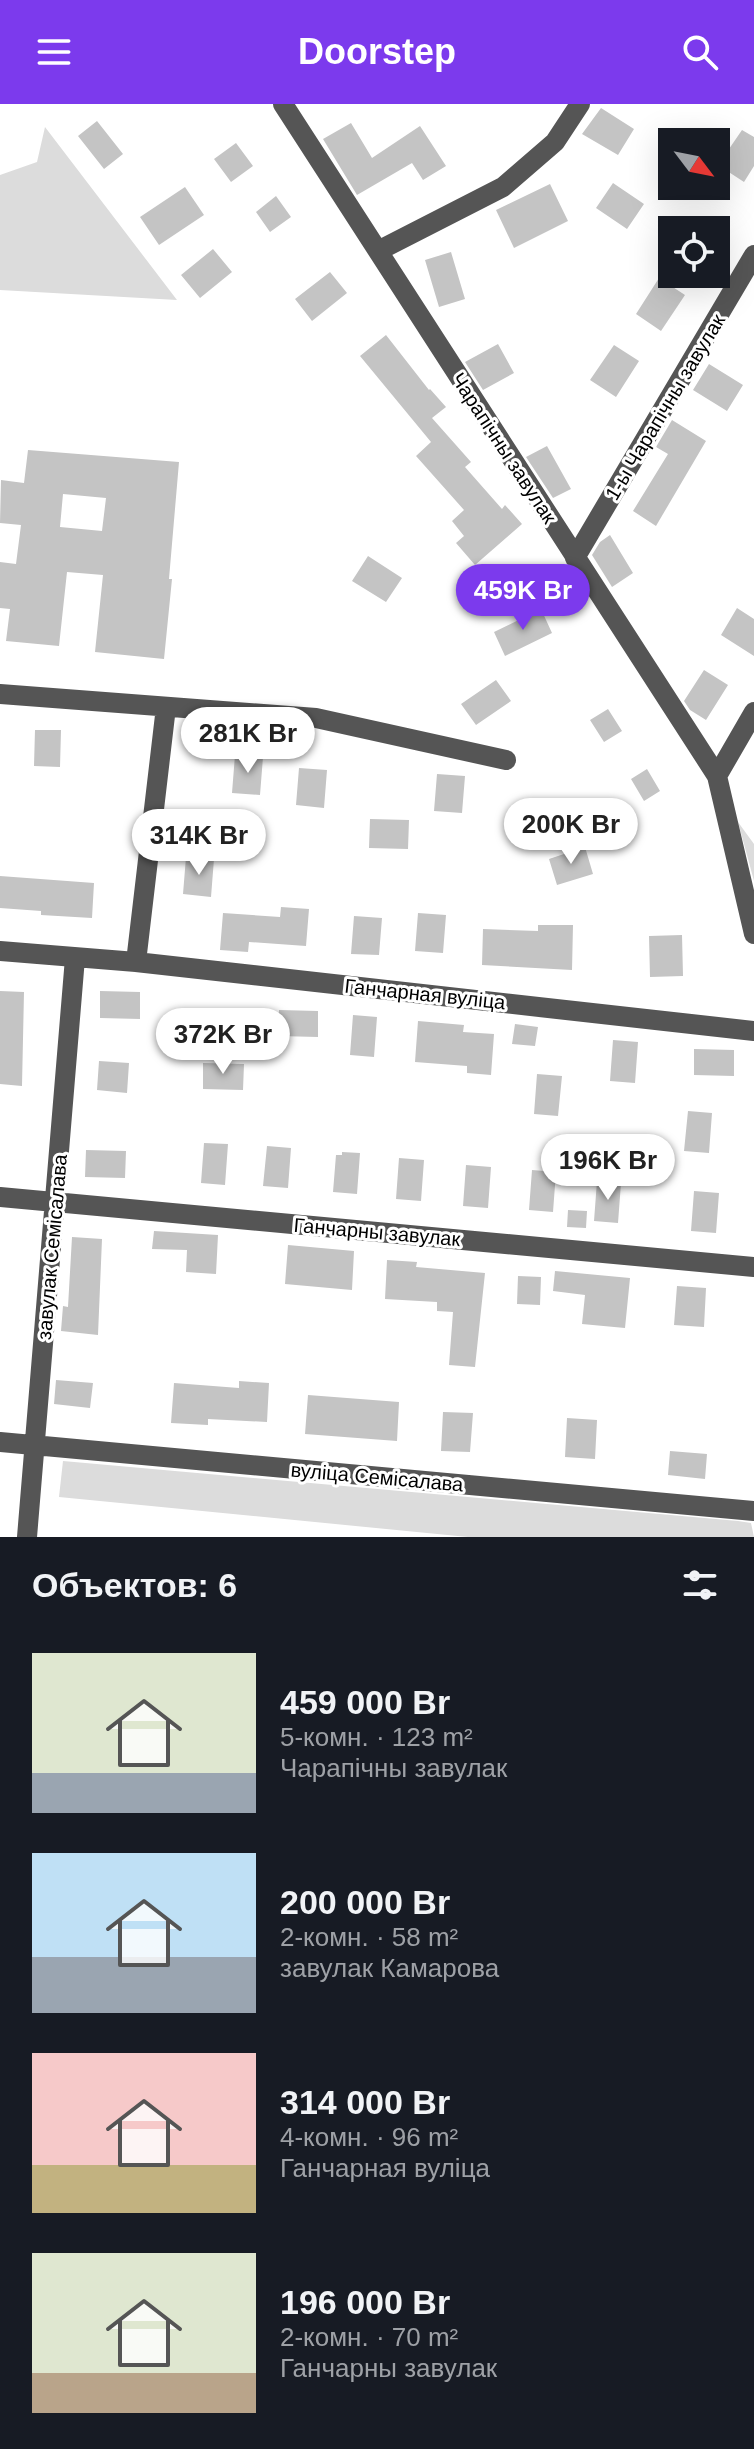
<!DOCTYPE html>
<html lang="ru">
<head>
<meta charset="utf-8">
<style>
	body { margin:0; font-family:Arial,sans-serif; background:#20242c; color:#f1f3f6; height:100vh; display:flex; flex-direction:column; font-size:30px; white-space:nowrap }
	* { box-sizing:border-box; margin:0 }
	p { font-size:26px; color:#9ea1a6 }
	.icon { flex:none; width:44px; height:44px; fill:none; stroke:currentColor; stroke-width:2; stroke-linecap:round; stroke-linejoin:round }
	.map { position:relative; height:1433px; overflow:hidden }
	.panel { display:flex; flex-direction:column; background:#171b24; flex:1 }
	.panel>* { flex:none }
	.needle { width:52px; rotate:122deg }
	.tools { position:absolute; left:658px; top:24px; display:grid; gap:16px }
	.tools a { display:grid; place-items:center; width:72px; height:72px; border-radius:0px; background:#171b24; box-shadow:0 8px 32px #0002; font-size:40px }
	.price { position:absolute; translate:-50% -68px; padding:0 18px; border-radius:28px; background:#fff; color:#222; font-size:26px; line-height:52px; filter:drop-shadow(0 2px 4px #0008) }
	.price::after { content:''; position:absolute; left:50%; top:48px; width:24px; height:18px; margin-left:-12px; background:inherit; clip-path:polygon(0 0,100% 0,50% 100%) }
	.price.active { background:#7c3aed; color:#fff }
	ul { padding:0; list-style:none }
	li { display:flex; align-items:center; gap:24px; height:200px; padding:0 32px }
	li span { display:grid; place-items:center; flex:none; width:224px; height:160px; border-radius:0px; color:#555 }
	li>.icon { margin-inline-start:auto }
	span .icon { width:96px; height:96px; fill:#fffc; stroke-width:1 }
	li b { font-size:34px }
	h2 { display:flex; justify-content:space-between; align-items:center; height:96px; padding:0 32px; font-size:34px }
	header { display:flex; justify-content:space-between; align-items:center; height:104px; padding:0 32px; background:#7c3aed; color:#fff; font-size:36px; font-weight:700 }
	.map>svg:first-child { display:block }
	.green { fill:#dcdcdc }
	.building { fill:#c4c4c4; fill-rule:evenodd }
	.lines { fill:none; stroke-linecap:round; stroke-linejoin:round }
	.minor { stroke:#555; stroke-width:20 }
	.labels { text-anchor:middle; dominant-baseline:central; stroke-width:6; stroke-linejoin:round; paint-order:stroke }
	.street-label { font-size:20px; fill:#000; stroke:#fff }
</style>
</head>
<body>
<header><svg class="icon" aria-label="menu" viewBox="0 0 24 24"><path d="M4 6h16M4 12h16M4 18h16"/></svg>Doorstep<svg class="icon" aria-label="search" viewBox="0 0 24 24"><circle cx="10" cy="10" r="6"/><path d="M15 15l6 6"/></svg></header>
<div class="map">
<svg width="754" height="1433" viewBox="0 0 754 1433">
	<rect width="100%" height="100%" fill="#fff"/>
	<!-- green -->
	<path class="green" d="M45 23 177 196 0 186V71L37 58Z
		M738 718 754 740V777Z
		M63 1357 738 1417 751 1419 754 1433H468L59 1393Z"/>
	<!-- building -->
	<path class="building" d="M601 4 634 25 618 51 582 30Z
		M97 17 123 50 104 65 78 32Z
		M351 19 372 54 420 22 446 62 423 76 412 59 357 91 323 35Z
		M742 26 754 33V62L744 78 718 61Z
		M236 39 253 62 231 78 214 55Z
		M613 79 644 100 627 125 596 104Z
		M550 80 568 117 514 144 496 106Z
		M185 83 204 111 159 141 140 113Z
		M276 92 291 113 270 128 256 108Z
		M213 145 232 168 200 194 181 171Z
		M451 148 465 195 439 203 425 156Z
		M330 168 347 189 312 217 295 195Z
		M659 174 685 191 661 227 636 210Z
		M386 231 429 286 430 285 446 303 432 314 471 358 465 363 502 405 505 401 522 420 475 461 456 439 464 432 452 417 464 406 416 352 431 338 360 252Z
		M498 240 514 269 483 286 465 258Z
		M614 241 639 257 616 293 590 276Z
		M709 260 743 281 727 307 693 286Z
		M672 316 706 337 656 422 633 407 668 350 656 343Z
		M547 342 571 385 553 394 526 353Z
		M28 346 179 358 169 475H172L164 555 95 548 103 471 67 468 59 542 6 537 10 505 0 504V458L16 460 21 421 0 419 1 376 24 379ZM63 390 106 394 102 427 60 423Z
		M610 431 633 469 612 483 592 451 600 438Z
		M368 452 402 474 386 498 352 477Z
		M737 504 754 515V552L721 531Z
		M541 505 552 529 505 552 494 528Z
		M704 566 728 581 706 616 690 606 684 597Z
		M496 576 511 597 476 621 461 600Z
		M608 605 622 627 604 638 590 616Z
		M35 626H61L60 663 34 662Z
		M235 651 263 653 260 691 232 689Z
		M299 664 327 666 324 704 296 701Z
		M647 665 660 687 644 697 631 675Z
		M437 670 465 672 462 709 434 707Z
		M370 715 409 716 408 745 369 744Z
		M585 743 593 770 557 781 549 755Z
		M186 753 214 755 211 793 183 790Z
		M0 772 94 779 92 814 41 811V807L0 804Z
		M281 803 309 805 306 842 249 838 248 848 220 846 223 809 280 813Z
		M418 809 446 811 443 849 415 847Z
		M354 812 382 814 379 851 351 850Z
		M538 821H573L572 866 482 861 483 825 538 827Z
		M682 831 683 872 650 873 649 832Z
		M0 887 24 888 22 982 0 980Z
		M100 887 140 888V915L100 914Z
		M279 906 318 907V933L278 932Z
		M353 911 377 913 374 953 350 951Z
		M418 917 464 921 463 928 494 930 491 971 467 969V962L415 958Z
		M515 920 538 923 535 942 512 940Z
		M613 936 638 938 635 979 610 977Z
		M694 945 734 946V972L694 971Z
		M99 957 129 959 127 989 97 986Z
		M203 959 244 960 243 986 203 985Z
		M537 970 562 972 558 1012 534 1010Z
		M688 1007 712 1009 709 1049 684 1047Z
		M204 1039 228 1040 225 1081 201 1079Z
		M267 1042 291 1044 288 1084 263 1082Z
		M86 1046 126 1047 125 1074 85 1073Z
		M342 1048 360 1049 357 1090 333 1088 336 1051H342Z
		M399 1054 424 1056 421 1097 396 1095Z
		M466 1061 491 1063 488 1104 463 1102Z
		M532 1066 556 1068 553 1108 529 1106Z
		M597 1077 621 1079 618 1119 594 1117Z
		M694 1087 719 1089 716 1129 691 1127Z
		M568 1106 587 1107 586 1124 567 1123Z
		M154 1127 218 1131 216 1170 186 1168 187 1146 152 1145Z
		M72 1133 102 1135 98 1231 61 1227 63 1202 68 1203Z
		M288 1141 354 1147 352 1186 285 1180Z
		M387 1156 417 1158 416 1163 485 1169 475 1263 449 1261 453 1208 437 1207V1198L385 1195Z
		M555 1167 630 1174 625 1224 582 1220 585 1191 553 1187Z
		M518 1172 541 1173 540 1201 517 1200Z
		M677 1182 706 1184 704 1223 674 1221Z
		M56 1276 93 1279 90 1304 54 1300Z
		M239 1277 269 1279 267 1318 208 1315V1321L171 1319 174 1279 239 1284Z
		M308 1291 399 1298 397 1337 305 1330Z
		M443 1308 473 1309 470 1348 441 1347Z
		M567 1314 597 1316 595 1355 565 1353Z
		M670 1347 707 1350 705 1375 668 1371Z"/>
	<g class="lines">
		<!-- minor -->
		<path class="minor" d="M283 0 717 672 754 830
			M378 147 503 83 555 38 580 0
			M575 454 754 151
			M0 590 316 614 506 656
			M717 672 754 608
			M0 847 136 858 754 927
			M136 858 166 603
			M0 1093 754 1163
			M0 1338 754 1407
			M27 1433 75 854"/>
	</g>
	<g class="labels">
		<!-- street labels -->
		<g class="street-label">
			<text transform="translate(665 303) rotate(-59)">1-ы Чарапічны завулак</text>
			<text transform="translate(504 344) rotate(57)">Чарапічны завулак</text>
			<text transform="translate(425 890) rotate(6)">Ганчарная вуліца</text>
			<text transform="translate(377 1128) rotate(5)">Ганчарны завулак</text>
			<text transform="translate(52 1143) rotate(-85)">завулак Семісалава</text>
			<text transform="translate(377 1373) rotate(5)">вуліца Семісалава</text>
		</g>
	</g>
</svg>
<div class="tools">
<a><svg class="needle" viewBox="-14 -14 28 28"><path d="M0-13l5 13h-10z" fill="#e53935"/><path d="M0 13l5-13h-10z" fill="#9ea1a6"/></svg></a>
<a><svg class="icon" aria-label="locate" viewBox="0 0 24 24"><circle cx="12" cy="12" r="6"/><path d="M12 2v4M12 18v4M2 12h4M18 12h4"/></svg></a>
</div>
<b class="price active" style="left:523px;top:528px">459K Br</b>
<b class="price" style="left:248px;top:671px">281K Br</b>
<b class="price" style="left:571px;top:762px">200K Br</b>
<b class="price" style="left:199px;top:773px">314K Br</b>
<b class="price" style="left:223px;top:972px">372K Br</b>
<b class="price" style="left:608px;top:1098px">196K Br</b>
</div>
<section class="panel">
<h2>Объектов: 6<svg class="icon" aria-label="filters" viewBox="0 0 24 24"><path d="M4 7h16M4 17h16"/><circle cx="9" cy="7" r="2"/><circle cx="15" cy="17" r="2"/></svg></h2>
<ul>
<li><span style="background:linear-gradient(#dfe7d0 75%,#9aa5b1 0)"><svg class="icon" aria-label="home" viewBox="0 0 24 24"><path d="M3 11l9-7 9 7M6 9v11h12V9"/></svg></span><div><b>459 000 Br</b><p>5-комн. · 123 m²</p><p>Чарапічны завулак</p></div></li>
<li><span style="background:linear-gradient(#bfe0f5 65%,#9aa5b1 0)"><svg class="icon" aria-label="home" viewBox="0 0 24 24"><path d="M3 11l9-7 9 7M6 9v11h12V9"/></svg></span><div><b>200 000 Br</b><p>2-комн. · 58 m²</p><p>завулак Камарова</p></div></li>
<li><span style="background:linear-gradient(#f6c9c9 70%,#c2b280 0)"><svg class="icon" aria-label="home" viewBox="0 0 24 24"><path d="M3 11l9-7 9 7M6 9v11h12V9"/></svg></span><div><b>314 000 Br</b><p>4-комн. · 96 m²</p><p>Ганчарная вуліца</p></div></li>
<li><span style="background:linear-gradient(#dfe7d0 75%,#b9a48a 0)"><svg class="icon" aria-label="home" viewBox="0 0 24 24"><path d="M3 11l9-7 9 7M6 9v11h12V9"/></svg></span><div><b>196 000 Br</b><p>2-комн. · 70 m²</p><p>Ганчарны завулак</p></div></li>
</ul>
</section>
</body>
</html>
